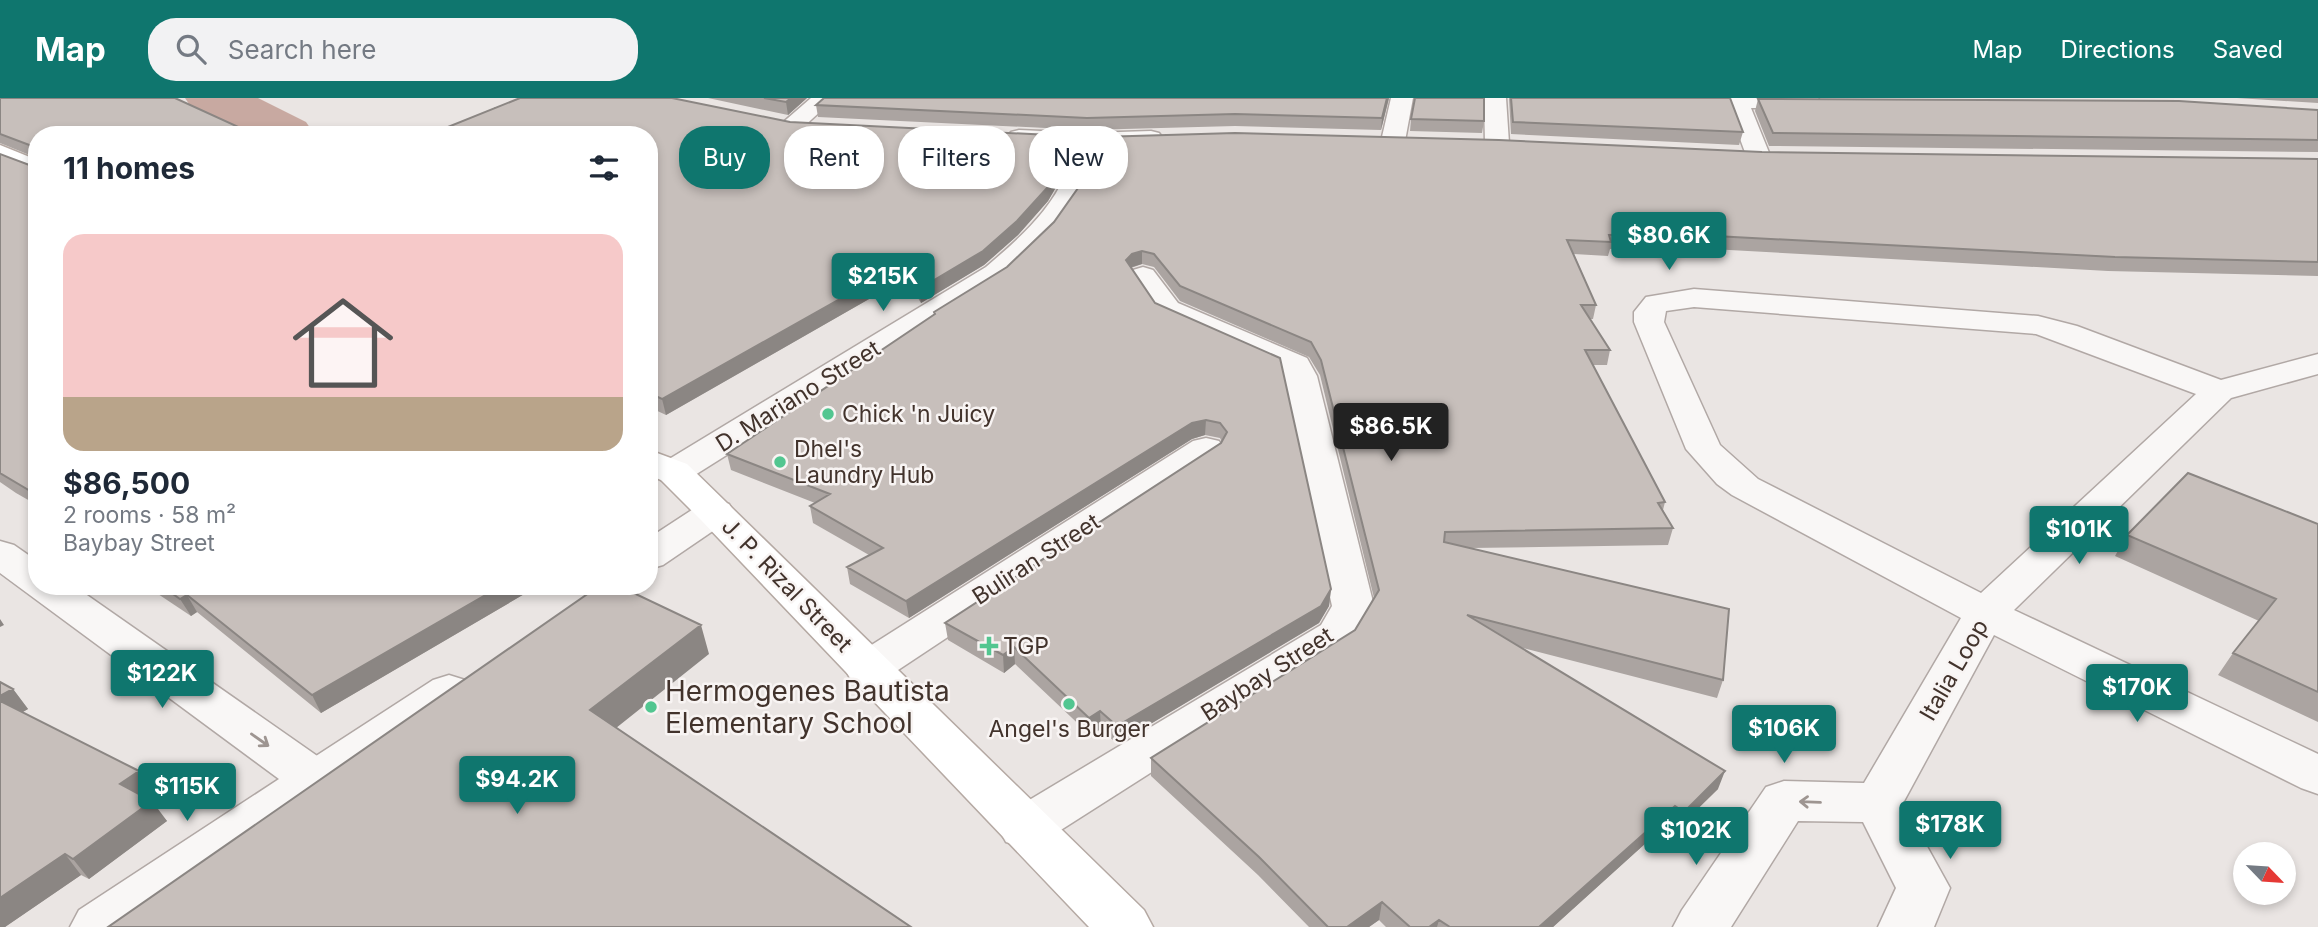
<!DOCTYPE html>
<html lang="en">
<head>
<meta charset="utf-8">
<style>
	body { margin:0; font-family:Inter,sans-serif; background:#f2f2f3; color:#1f2937; height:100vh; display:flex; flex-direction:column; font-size:26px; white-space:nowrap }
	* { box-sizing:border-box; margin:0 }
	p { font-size:23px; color:#747a83 }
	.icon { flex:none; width:38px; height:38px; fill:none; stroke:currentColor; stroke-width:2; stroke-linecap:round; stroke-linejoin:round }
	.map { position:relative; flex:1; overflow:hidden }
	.details { position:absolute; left:28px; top:28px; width:630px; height:469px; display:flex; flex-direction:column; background:#fff; border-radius:28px; box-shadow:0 4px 10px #0003 }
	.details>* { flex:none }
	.guide { position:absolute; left:679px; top:28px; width:665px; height:63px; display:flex; gap:14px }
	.needle { width:46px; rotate:115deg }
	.fabs { position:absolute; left:2233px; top:744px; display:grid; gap:14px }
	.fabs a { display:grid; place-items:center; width:63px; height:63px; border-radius:50%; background:#fff; box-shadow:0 4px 10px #0003; font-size:35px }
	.price { position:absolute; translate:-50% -60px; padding:0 16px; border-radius:7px; background:#0f766e; color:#fff; font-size:23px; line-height:46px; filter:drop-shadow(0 2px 4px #0008) }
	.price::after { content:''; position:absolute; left:50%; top:42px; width:21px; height:16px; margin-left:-10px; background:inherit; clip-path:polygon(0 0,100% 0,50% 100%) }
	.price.selected { background:#222; color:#fff }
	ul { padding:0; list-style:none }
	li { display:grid; align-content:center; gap:14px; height:371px; padding:0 35px }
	li span { display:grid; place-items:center; height:217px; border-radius:21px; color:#555 }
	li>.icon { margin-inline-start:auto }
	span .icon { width:126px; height:126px; fill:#fffc; stroke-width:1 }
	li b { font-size:30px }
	h2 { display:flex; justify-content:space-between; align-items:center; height:84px; padding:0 35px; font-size:30px }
	.tag { padding:0 24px; border-radius:28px; background:#fff; box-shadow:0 4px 10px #0003; font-size:24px; line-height:63px }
	.tag.selected { background:#0f766e; color:#fff }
	header { display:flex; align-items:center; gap:42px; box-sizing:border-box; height:98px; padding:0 35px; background:#0f766e; color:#fff }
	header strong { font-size:33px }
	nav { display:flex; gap:38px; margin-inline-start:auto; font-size:24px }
	.search { width:490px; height:63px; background:#f2f2f3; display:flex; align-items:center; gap:18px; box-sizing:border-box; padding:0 24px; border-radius:28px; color:#747a83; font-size:26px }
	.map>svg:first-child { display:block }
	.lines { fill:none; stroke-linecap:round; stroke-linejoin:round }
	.river { fill:#c8a9a1; fill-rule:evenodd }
	.minor-casing { stroke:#b1a8a5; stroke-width:3 }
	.tertiary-casing { stroke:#b1a8a5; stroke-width:3 }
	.primary-casing { stroke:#b5a9a3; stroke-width:3 }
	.minor { fill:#f9f7f6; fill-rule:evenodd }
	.tertiary { fill:#f9f7f6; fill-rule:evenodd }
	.primary { fill:#fff; fill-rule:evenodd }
	.wall { fill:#aba4a1 }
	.shaded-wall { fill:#8b8683 }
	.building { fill:#c7bfbb; stroke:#8b8683; stroke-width:2 }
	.oneway { stroke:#9e9591 }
	.poi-dot { fill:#52c690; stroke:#f8f4f3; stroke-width:2.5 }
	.labels { text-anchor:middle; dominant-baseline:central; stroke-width:5; stroke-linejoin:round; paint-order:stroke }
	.street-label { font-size:23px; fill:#42332c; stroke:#f8f4f3 }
	.poi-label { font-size:23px; fill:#42332c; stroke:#f8f4f3; text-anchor:start }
	.near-poi-label { font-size:28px; fill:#42332c; stroke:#f8f4f3; text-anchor:start }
</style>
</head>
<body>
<header>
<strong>Map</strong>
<div class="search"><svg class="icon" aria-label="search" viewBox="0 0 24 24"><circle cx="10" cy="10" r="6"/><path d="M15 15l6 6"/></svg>Search here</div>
<nav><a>Map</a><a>Directions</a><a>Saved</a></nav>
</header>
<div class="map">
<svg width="2318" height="829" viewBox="0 0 2318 829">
	<rect width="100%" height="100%" fill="#eae5e3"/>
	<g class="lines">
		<!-- river -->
		<path class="river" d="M185 0H258L306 24 315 37H239L193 12Z"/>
		<defs>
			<path id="minor" d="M811 0H835L800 32H784L780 27Z
				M1391 0H1413L1405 43 1401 48H1385L1381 43Z
				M1484 0H1506L1509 45 1505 50H1489L1485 45Z
				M1725 0H1818L1820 3 1817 8 1809 10H1751L1770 57 1767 62 1758 64 1749 62 1746 57Z
				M1087 35 1095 37 1099 42C1086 103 1053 141 1006 181L687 382 674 385 661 382 656 374 661 366 986 169C1016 143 1048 116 1065 78 1071 65 1071 49 1079 37Z
				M1143 169 1153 172 1178 205 1307 260 1317 278 1374 508 1351 547 1042 744 1024 750 1006 744 998 730 1006 716 1321 527 1332 508 1281 273 1156 217 1128 178 1133 172Z
				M1694 191 2038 218 2077 228 2221 282 2318 256V276L2231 300 2014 512 2318 656V696L2301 690 1994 537 1903 705 1950 790 1934 829H1878L1896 790 1863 724 1798 723 1731 829H1673L1682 812 1766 689 1784 683 1864 685 1961 520 1732 397 1717 386 1686 351 1634 224V214L1646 199ZM1694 209 2036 236 2196 296 1981 495 1758 381 1720 347 1664 224 1666 213Z
				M1206 340 1219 343 1224 351 1219 359 883 582 867 587 851 582 845 571 851 560 1193 343Z
				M715 402 729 406 734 414 729 422 663 467 649 471V440L701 406Z
				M449 577 465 582 472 593 465 604 333 695 316 701 299 695 291 682 299 669 433 582Z"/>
			<path id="tertiary" d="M1019 32 1087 35 1151 33 1159 35 1163 40 1159 45 1151 47 1087 49 1011 44 1007 39 1011 34Z
				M0 443 14 447 37 463V488H74L333 669 341 682 333 695 141 829H70L79 812 279 681 0 475Z"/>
			<path id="primary" d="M0 47 37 62V79L0 63Z
				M649 352 687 366 1144 812 1153 829H1089L701 422 661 382 649 377Z"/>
		</defs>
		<!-- minor casing -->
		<use href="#minor" class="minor-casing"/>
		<!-- tertiary casing -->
		<use href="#tertiary" class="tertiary-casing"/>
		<!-- primary casing -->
		<use href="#primary" class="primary-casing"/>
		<!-- minor -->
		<use href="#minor" class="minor"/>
		<!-- tertiary -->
		<use href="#tertiary" class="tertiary"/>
		<!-- primary -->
		<use href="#primary" class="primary"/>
	</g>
	<!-- wall -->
	<path class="wall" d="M0 0 37 37V407L16 395 0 384V56L32 68V58L0 45Z
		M708 0H807L788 17Z
		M824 0H1389L1381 32 1235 28 1087 32 818 19 816 7Z
		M1509 0H1730L1743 34 1739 47 1511 36Z
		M2237 0H2318V5Z
		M1758 1 2318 12V54L1769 48 1755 13Z
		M494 9 1070 38V51L1063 77 1048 103 1018 137 984 167 921 205 907 182 884 195 883 193 666 317 649 309V37L495 11Z
		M1411 21 1484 23 1482 35 1410 33Z
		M1762 54 2318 61V178L2108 173 1711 151 1709 147 1610 151 1608 158 1574 156 1596 207 1593 221H1590L1610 252 1607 267H1593L1665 404 1663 412 1673 430 1668 447 1470 450 1723 582 1717 600 1519 549 1718 691 1677 731 1668 725 1553 829H1386L1379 822 1369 829H1309L1258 777 1151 678V660L1355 532 1374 500 1320 277 1309 259 1180 203 1154 169 1142 166 1131 170 1331 491 1329 508 1319 525 1117 646 1101 631 1090 637 1015 566 1004 575 948 542 945 525 1221 345 1222 344 1220 340 1205 337 1192 341 909 520 850 486 847 469 869 457 813 425 810 408 815 405 731 372 727 356 934 217V214L1007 169Z
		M2318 426V624L2218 577 2233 555 2259 523 2115 458 2127 437Z
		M146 488H538L321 615 197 514 191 518Z
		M13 591 28 611 22 614 153 693 145 699 167 723 89 781 81 777 5 829Z"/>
	<!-- shaded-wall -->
	<path class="shaded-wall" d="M791 0H807L788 17 786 4Z
		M1387 0H1389L1381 32 1382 20Z
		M1070 38V51L1063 77 1048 103 1018 137 984 167 921 205 919 191Z
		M1142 153V166L1132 169 1126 176V162L1132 156Z
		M905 168 907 182 884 195 882 180Z
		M881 178 883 193 666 317 662 301Z
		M1206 322 1205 337 1192 341 909 520 906 503 1192 325Z
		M501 488H538L321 615 312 597Z
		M1331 491 1329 508 1319 525 1117 646V628Z
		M187 497 197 514 191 518 180 501Z
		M0 521 4 527 0 529Z
		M701 527 709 556 601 642 590 612Z
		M1014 549 1015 566 1004 575 1003 557Z
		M13 591 28 611 11 621 0 606V598Z
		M1100 613 1101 631 1090 637 1089 620Z
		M139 673 153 693 134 706 120 686Z
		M1725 673 1718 691 1677 731 1684 714Z
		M152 703 167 723 89 781 73 761Z
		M1675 708 1668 725 1553 829H1539Z
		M65 756 81 777 5 829H0V800Z
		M1382 804 1379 822 1369 829H1347Z
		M1439 822 1437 829H1429Z"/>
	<!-- building -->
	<path class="building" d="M0 0H175L256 37H37V397L0 375V56L32 68V48L0 36Z
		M520 0H672L790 24 1070 38 1062 64 1047 90 1017 123 983 153 919 191 905 168 882 180 881 178 662 301 649 295V37H428Z
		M764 0H791L786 4Z
		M824 0H1387L1382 20 1235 16 1087 20 816 7Z
		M1415 0H1484V23L1411 21Z
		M1511 0H1730L1743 34 1513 24Z
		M1758 1 2179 3 2318 12V42L1773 35Z
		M1235 35 1499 42 1762 54 2318 61V164L2115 159 1715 138 1713 134 1609 137 1611 144 1567 142 1596 207H1581L1610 252H1585L1665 404 1658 405 1673 430 1445 434 1444 444 1729 511 1723 582 1467 517 1725 673 1684 714 1675 708 1539 829H1450L1439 822 1429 829H1410L1382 804 1347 829H1328L1259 759 1151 660 1355 532 1379 492 1321 262 1311 244 1180 188 1154 156 1142 153 1132 156 1126 162 1155 205 1280 260 1331 491 1321 508 1117 628 1100 613 1089 620 1014 549 1003 557 945 525 1221 345 1227 334 1220 325 1206 322 1192 325 906 503 847 469 883 450 810 408 830 396 727 356 935 216 934 214 1007 169 1054 124 1078 90 1099 39Z
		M2188 375 2318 426V594L2233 555 2276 501 2127 437Z
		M162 488H501L312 597 187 497 180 501Z
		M599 488H619L701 527 590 612 911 829H108Z
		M0 584 13 591 0 598Z
		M0 603 139 673 120 686 152 703 73 761 65 756 0 800Z"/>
	<!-- one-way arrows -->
	<defs><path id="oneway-shaft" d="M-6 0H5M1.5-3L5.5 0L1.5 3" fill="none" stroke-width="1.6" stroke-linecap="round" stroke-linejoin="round" transform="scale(1.75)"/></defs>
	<g class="oneway">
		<use href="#oneway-shaft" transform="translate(260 642) rotate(35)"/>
		<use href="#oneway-shaft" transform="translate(1810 704) rotate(-178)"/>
	</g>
	<!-- markers -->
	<g class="poi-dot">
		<circle cx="828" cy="316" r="7"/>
		<circle cx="780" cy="364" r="7"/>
		<path d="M985.5 537.5h7v7h7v7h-7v7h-7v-7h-7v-7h7z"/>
		<circle cx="1069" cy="606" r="7"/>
		<circle cx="651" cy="609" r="7"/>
	</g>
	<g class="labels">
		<!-- street labels -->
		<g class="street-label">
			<text transform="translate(798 298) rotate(-32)">D. Mariano Street</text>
			<text transform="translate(1036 461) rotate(-33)">Buliran Street</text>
			<text transform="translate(787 487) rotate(46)">J. P. Rizal Street</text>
			<text transform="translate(1954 572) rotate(-60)">Italia Loop</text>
			<text transform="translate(1267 576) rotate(-33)">Baybay Street</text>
		</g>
		<!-- poi labels -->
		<g class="poi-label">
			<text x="842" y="316">Chick 'n Juicy</text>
			<text x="794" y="351">Dhel's<tspan x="794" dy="26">Laundry Hub</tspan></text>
			<text x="1003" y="548">TGP</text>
			<text x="1069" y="631" text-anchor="middle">Angel's Burger</text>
		</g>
		<!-- near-poi labels -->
		<g class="near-poi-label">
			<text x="665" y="593">Hermogenes Bautista<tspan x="665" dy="32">Elementary School</tspan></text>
		</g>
	</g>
</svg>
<div class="fabs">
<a><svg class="needle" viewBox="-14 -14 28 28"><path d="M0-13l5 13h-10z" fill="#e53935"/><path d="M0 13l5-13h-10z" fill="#747a83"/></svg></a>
</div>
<b class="price" style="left:1669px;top:174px">$80.6K</b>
<b class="price" style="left:883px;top:215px">$215K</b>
<b class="price selected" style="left:1391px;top:365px">$86.5K</b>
<b class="price" style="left:2079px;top:468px">$101K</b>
<b class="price" style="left:162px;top:612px">$122K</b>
<b class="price" style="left:2137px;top:626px">$170K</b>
<b class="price" style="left:1784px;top:667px">$106K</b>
<b class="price" style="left:517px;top:718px">$94.2K</b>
<b class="price" style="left:187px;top:725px">$115K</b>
<b class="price" style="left:1950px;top:763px">$178K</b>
<b class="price" style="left:1696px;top:769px">$102K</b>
<div class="guide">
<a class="tag selected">Buy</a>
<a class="tag">Rent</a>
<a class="tag">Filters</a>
<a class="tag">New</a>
</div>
<section class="details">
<h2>11 homes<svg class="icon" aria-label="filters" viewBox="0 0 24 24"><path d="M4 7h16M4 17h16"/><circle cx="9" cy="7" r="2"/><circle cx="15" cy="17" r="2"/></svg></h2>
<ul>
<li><span style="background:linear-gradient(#f6c9c9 75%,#b9a48a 0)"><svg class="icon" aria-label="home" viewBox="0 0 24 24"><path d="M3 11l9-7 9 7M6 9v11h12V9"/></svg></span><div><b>$86,500</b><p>2 rooms · 58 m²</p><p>Baybay Street</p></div></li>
</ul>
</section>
</div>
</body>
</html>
